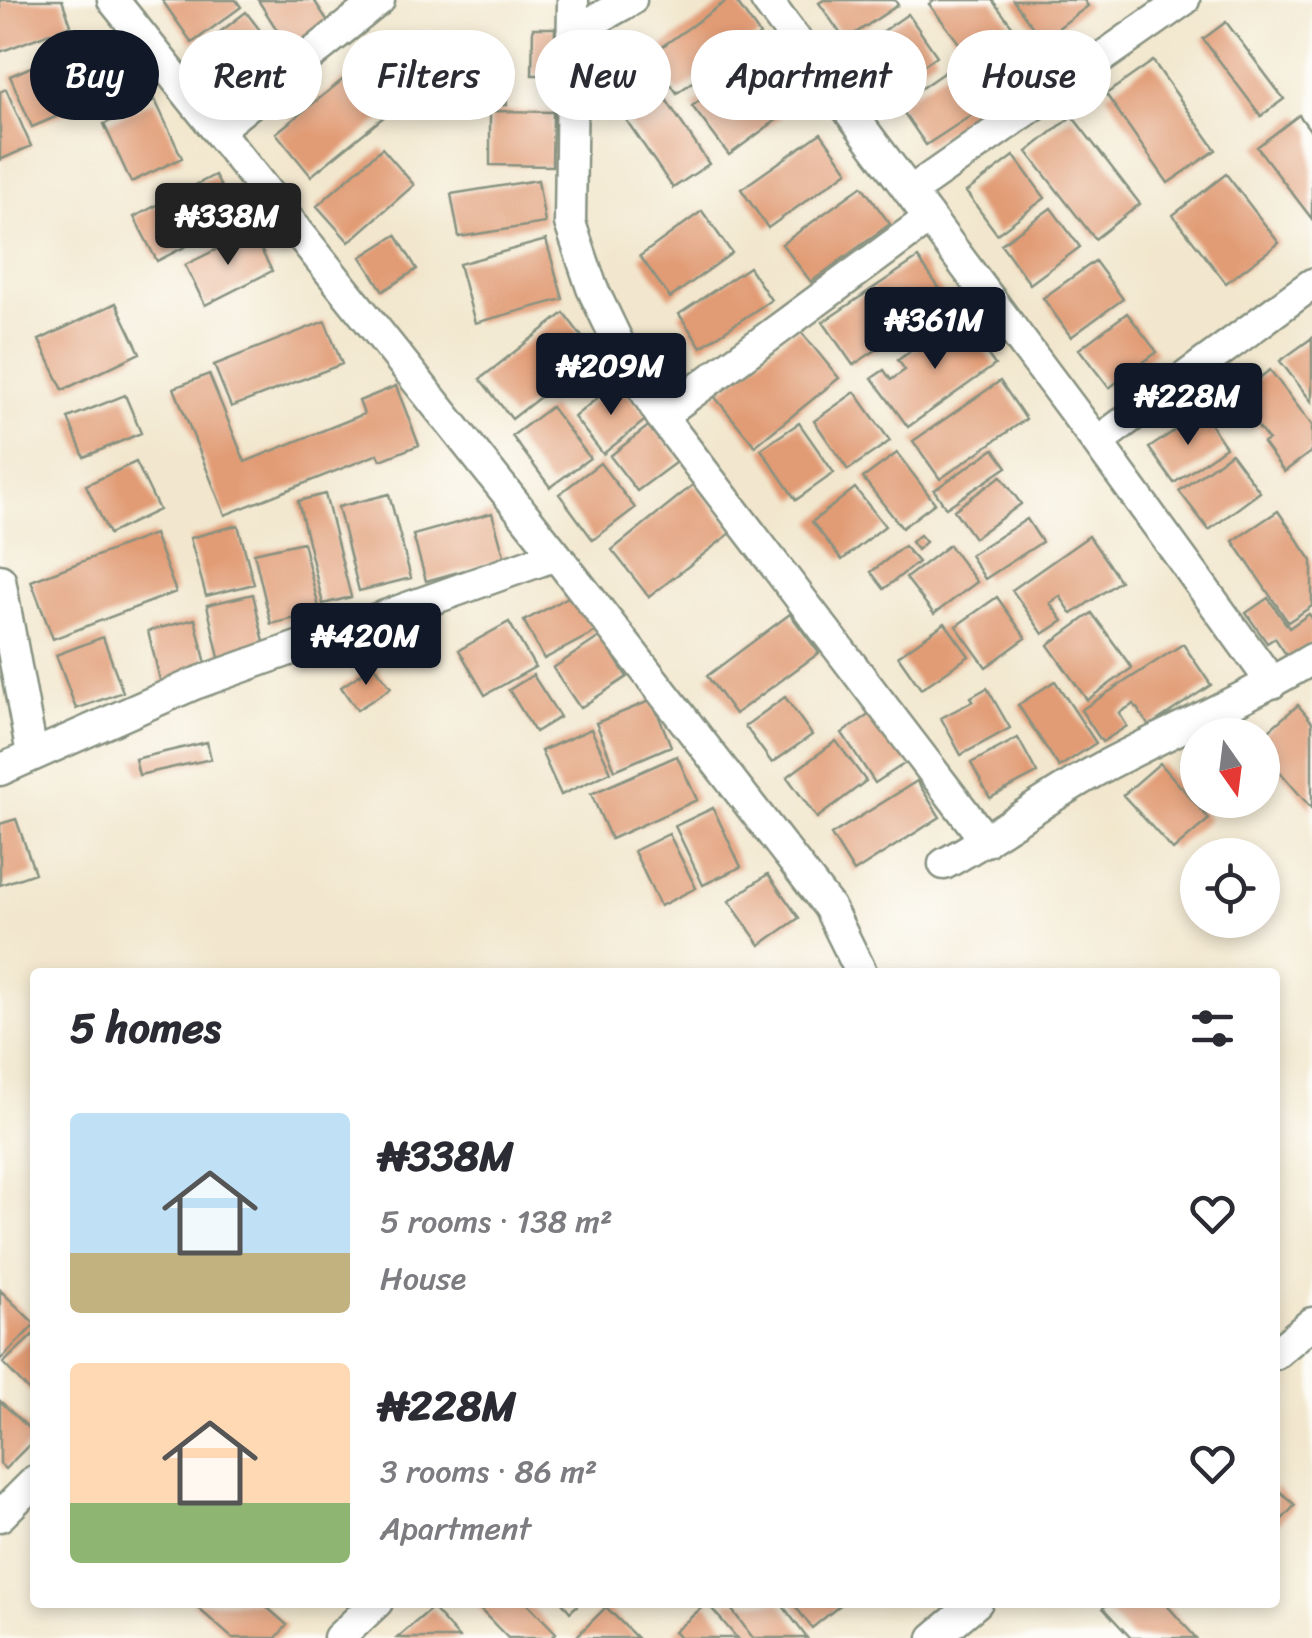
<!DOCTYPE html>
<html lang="en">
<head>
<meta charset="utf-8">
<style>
	body { margin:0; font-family:Sriracha,sans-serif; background:#f2f2f3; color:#2b2b33; height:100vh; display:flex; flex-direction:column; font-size:38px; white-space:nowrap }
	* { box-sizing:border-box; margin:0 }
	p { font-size:32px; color:#7c7c81 }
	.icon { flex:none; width:55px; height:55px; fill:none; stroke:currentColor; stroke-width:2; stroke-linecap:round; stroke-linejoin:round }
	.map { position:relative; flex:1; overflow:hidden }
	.drawer { position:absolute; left:30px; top:968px; width:1250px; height:640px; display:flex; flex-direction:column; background:#fff; border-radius:10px; box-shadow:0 5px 15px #0003 }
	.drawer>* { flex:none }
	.hud { position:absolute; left:30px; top:30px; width:1252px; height:90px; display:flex; gap:20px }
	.needle { width:65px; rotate:166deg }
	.buttons { position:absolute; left:1180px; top:718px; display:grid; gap:20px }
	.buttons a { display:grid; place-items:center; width:100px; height:100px; border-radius:50%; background:#fff; box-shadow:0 5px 15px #0003; font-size:50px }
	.price { position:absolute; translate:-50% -85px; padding:0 22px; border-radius:10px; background:#111827; color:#fff; font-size:32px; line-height:65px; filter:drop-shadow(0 2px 5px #0008) }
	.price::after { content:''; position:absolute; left:50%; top:60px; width:30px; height:22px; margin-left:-15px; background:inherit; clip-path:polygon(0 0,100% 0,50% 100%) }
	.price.selected { background:#222; color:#fff }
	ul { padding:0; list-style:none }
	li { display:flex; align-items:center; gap:30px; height:250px; padding:0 40px }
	li span { display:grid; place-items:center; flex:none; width:280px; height:200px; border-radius:10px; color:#555 }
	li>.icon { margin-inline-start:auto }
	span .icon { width:120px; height:120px; fill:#fffc; stroke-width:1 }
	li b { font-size:42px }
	h2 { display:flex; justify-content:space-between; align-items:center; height:120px; padding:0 40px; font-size:42px }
	.tag { padding:0 35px; border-radius:45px; background:#fff; box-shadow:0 5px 15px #0003; font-size:35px; line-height:90px }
	.tag.selected { background:#111827; color:#fff }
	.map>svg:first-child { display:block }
	.building { fill:#e19b75 }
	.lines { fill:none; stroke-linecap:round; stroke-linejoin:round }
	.minor-casing { stroke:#889281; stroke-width:35 }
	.minor { stroke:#fff; stroke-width:30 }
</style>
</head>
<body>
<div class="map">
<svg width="1312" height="1638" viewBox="0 0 1312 1638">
	<rect width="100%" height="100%" fill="#fdfcf7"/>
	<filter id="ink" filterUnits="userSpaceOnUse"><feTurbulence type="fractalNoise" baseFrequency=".01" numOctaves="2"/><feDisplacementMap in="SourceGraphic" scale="20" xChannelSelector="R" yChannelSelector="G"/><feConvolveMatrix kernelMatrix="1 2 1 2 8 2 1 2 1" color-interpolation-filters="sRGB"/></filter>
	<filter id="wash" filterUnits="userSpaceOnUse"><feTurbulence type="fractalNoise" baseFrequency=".0048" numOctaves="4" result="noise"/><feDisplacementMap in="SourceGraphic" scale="40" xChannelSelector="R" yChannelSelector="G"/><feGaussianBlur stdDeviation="2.25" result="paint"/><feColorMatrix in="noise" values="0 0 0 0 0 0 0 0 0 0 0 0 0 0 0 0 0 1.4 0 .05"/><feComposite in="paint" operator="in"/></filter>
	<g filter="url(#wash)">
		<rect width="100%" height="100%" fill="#f2e7ce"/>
		<g id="blocks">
			<!-- building -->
			<path class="building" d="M0 0H62L71 25 0 52Z
				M162 0H236L241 7 192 43Z
				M258 0H314L329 23 289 49Z
				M728 0H735L760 35 677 93 650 55Z
				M824 0H895L898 5 845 40 819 3Z
				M934 0H992L1037 58 995 90 929 4Z
				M1013 0H1084L1088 6 1042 40Z
				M246 12 279 55 227 95 194 52Z
				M908 14 937 56 881 95 852 53Z
				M1226 22 1284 99 1261 116 1203 39Z
				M533 28H555L554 75H532Z
				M401 33 431 74 395 99 365 59Z
				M94 40 116 91 32 127 10 76Z
				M765 53 801 102 729 155 692 106Z
				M1153 61 1216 150 1168 183 1106 94Z
				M356 69 391 111 311 176 276 133Z
				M949 69 978 111 926 145 898 104Z
				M505 73 507 105 433 109 431 77Z
				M651 77 709 164 673 188 614 102Z
				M6 89 31 146 0 160V92Z
				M155 100 182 158 131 182 104 124Z
				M490 111 553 112 552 166 490 165Z
				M1299 115 1312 133V219L1257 147Z
				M1072 116 1140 204 1095 239 1027 152Z
				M821 133 848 171 768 228 741 189Z
				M382 148 414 185 349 242 317 206Z
				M1014 156 1045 198 997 234 966 192Z
				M1226 174 1279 243 1226 283 1173 215Z
				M215 175 237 220 157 261 134 217Z
				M538 180 545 223 459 237 451 194Z
				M862 186 890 224 811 282 782 244Z
				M1051 208 1080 247 1030 284 1001 244Z
				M702 211 732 253 670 298 640 256Z
				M252 232 272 271 205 305 185 265Z
				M396 235 417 269 383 291 361 257Z
				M546 240 563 299 475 323 459 264Z
				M918 258 949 302 853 365 823 322Z
				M1095 261 1123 299 1071 337 1043 298Z
				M749 267 771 300 701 347 679 314Z
				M116 303 140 353 63 390 39 340Z
				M564 313 595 354 512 419 480 379Z
				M1127 313 1157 352 1109 388 1079 349Z
				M960 316 995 365 908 427 872 378 884 370 891 380 905 370 898 360Z
				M325 321 342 364 231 407 214 365Z
				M798 328 839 378 755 446 714 396Z
				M1312 338V402L1280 361Z
				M1270 370 1312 425V451L1284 472 1263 443 1268 440 1255 423 1252 426 1231 399Z
				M209 374 245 462 364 414 359 401 396 386 419 445 381 460 378 454 225 515 174 388Z
				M618 381 648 418 603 454 574 417Z
				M1000 381 1026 419 940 479 913 441Z
				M855 392 890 441 848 470 814 421Z
				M125 395 141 433 84 457 68 418Z
				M551 407 590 458 550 487 512 436Z
				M1202 412 1226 447 1174 483 1149 448Z
				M799 423 834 473 796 500 761 449Z
				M651 424 679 460 637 491 610 456Z
				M994 449 1007 467 946 508 934 490Z
				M897 453 935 503 902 528 863 478Z
				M1231 453 1260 492 1209 530 1179 491Z
				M136 462 159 510 109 534 86 485Z
				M600 463 635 508 593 540 559 494Z
				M1001 476 1021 504 974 538 954 510Z
				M694 484 732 532 649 597 612 550Z
				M855 488 885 526 842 560 812 522Z
				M325 494 351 597 323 604 298 501Z
				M389 494 411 578 359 591 338 507Z
				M1278 511 1312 561V606L1288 622 1233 541Z
				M492 513 505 559 426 581 413 535Z
				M1027 519 1042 542 985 579 970 555Z
				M238 525 254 584 206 596 190 538Z
				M154 534 176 592 53 639 31 581Z
				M920 535 926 542 917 550 911 542Z
				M1089 536 1120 581 1072 614 1060 596 1050 603 1063 621 1043 634 1012 590Z
				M303 542 320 612 271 624 254 553Z
				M949 545 977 582 934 614 906 578Z
				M904 546 918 562 884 589 871 572Z
				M253 594 266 651 220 662 207 605Z
				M574 594 595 632 544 659 524 621Z
				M997 597 1026 638 986 667 956 626Z
				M1268 598 1289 628 1309 614 1312 618V643L1289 659 1275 638 1267 643 1246 613Z
				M1092 613 1132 668 1087 700 1048 645Z
				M790 614 819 653 735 714 707 676Z
				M195 619 208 672 161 684 148 631Z
				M509 622 535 667 485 695 459 650Z
				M945 623 969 656 921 689 898 656Z
				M601 636 627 677 580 708 553 668Z
				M103 637 123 692 76 709 56 655Z
				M1183 644 1211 685 1149 726 1134 704 1119 713 1127 726 1102 742 1081 710Z
				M374 665 391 688 357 710 341 687Z
				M533 675 560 717 535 732 509 690Z
				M1055 681 1096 743 1059 767 1018 705Z
				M987 688 1010 728 961 755 941 718 973 701 971 697Z
				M785 697 812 735 772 763 745 726Z
				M652 700 671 746 615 770 596 723Z
				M1298 705 1312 722V809L1262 751V736Z
				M876 710 910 760 875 783 842 733Z
				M591 729 611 772 561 795 541 751Z
				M1018 738 1037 773 990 798 971 763Z
				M836 741 866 781 817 818 787 777Z
				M207 742 211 759 139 775 135 759Z
				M677 756 697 800 611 839 591 794Z
				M1160 763 1209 819 1173 850 1123 795Z
				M917 781 940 817 854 872 831 835Z
				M713 808 741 867 703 885 675 826Z
				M16 819 35 873 0 885V824Z
				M669 834 696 888 660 906 634 851Z
				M768 874 799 918 760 945 729 901Z
				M0 1290 35 1324 0 1360Z
				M35 1333V1397L3 1363Z
				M0 1401 35 1434V1439L5 1469 0 1464Z
				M1275 1487 1295 1505 1275 1527Z
				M191 1602H261L287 1625 276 1638H232Z
				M473 1602H526L556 1633 551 1638H508Z
				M562 1602H581L570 1612Z
				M726 1602H780L807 1638H753Z
				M792 1602H844L812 1628Z
				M1110 1602H1164L1196 1638H1131L1103 1608Z
				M707 1603 737 1638H680L674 1632Z
				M606 1607 637 1638H575Z
				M432 1608 459 1638H397Z"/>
		</g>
	</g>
	<g filter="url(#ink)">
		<use href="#blocks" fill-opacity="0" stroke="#889281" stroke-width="2.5"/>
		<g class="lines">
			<defs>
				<path id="minor" d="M113 0 556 555 829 907 861 972
					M573 0 570 223 592 288 629 365 661 416 986 841
					M766 0 1097 442 1272 683
					M572 33 631 0
					M217 130 379 0
					M910 192 1184 0
					M661 416 928 219
					M1097 442 1312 284
					M0 580 32 754
					M0 770 194 684 556 555
					M944 864C998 835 1047 797 1101 768 1171 731 1244 700 1312 659
					M1275 1354 1312 1323
					M0 1516 35 1481
					M339 1638 377 1602
					M934 1638 977 1602"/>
			</defs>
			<!-- minor casing -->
			<use href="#minor" class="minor-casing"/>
			<!-- minor -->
			<use href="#minor" class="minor"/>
		</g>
	</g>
</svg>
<div class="buttons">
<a><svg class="needle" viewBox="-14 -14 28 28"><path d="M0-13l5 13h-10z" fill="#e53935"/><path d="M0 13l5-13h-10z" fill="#7c7c81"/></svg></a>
<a><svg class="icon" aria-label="locate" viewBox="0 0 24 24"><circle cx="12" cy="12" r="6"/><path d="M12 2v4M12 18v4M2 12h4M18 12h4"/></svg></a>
</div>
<b class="price selected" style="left:228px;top:268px">₦338M</b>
<b class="price" style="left:935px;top:372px">₦361M</b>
<b class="price" style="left:611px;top:418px">₦209M</b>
<b class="price" style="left:1188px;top:448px">₦228M</b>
<b class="price" style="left:366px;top:688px">₦420M</b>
<div class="hud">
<a class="tag selected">Buy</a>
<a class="tag">Rent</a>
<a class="tag">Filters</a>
<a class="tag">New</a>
<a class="tag">Apartment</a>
<a class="tag">House</a>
</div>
<section class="drawer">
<h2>5 homes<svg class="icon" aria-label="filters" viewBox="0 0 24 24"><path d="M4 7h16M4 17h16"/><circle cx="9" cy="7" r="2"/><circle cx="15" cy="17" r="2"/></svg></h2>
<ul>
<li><span style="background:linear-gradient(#bfe0f5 70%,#c2b280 0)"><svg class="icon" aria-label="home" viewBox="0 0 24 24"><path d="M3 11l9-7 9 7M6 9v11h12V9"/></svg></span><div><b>₦338M</b><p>5 rooms · 138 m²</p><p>House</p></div><svg class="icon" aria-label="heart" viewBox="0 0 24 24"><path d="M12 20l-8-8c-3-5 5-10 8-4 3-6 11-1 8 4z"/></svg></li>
<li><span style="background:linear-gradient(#ffd9b3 70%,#8fb573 0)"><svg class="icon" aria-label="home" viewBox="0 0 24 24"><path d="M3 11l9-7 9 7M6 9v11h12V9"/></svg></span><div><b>₦228M</b><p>3 rooms · 86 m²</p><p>Apartment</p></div><svg class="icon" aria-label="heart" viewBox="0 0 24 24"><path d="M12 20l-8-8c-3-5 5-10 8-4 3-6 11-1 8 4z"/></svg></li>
</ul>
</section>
</div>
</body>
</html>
